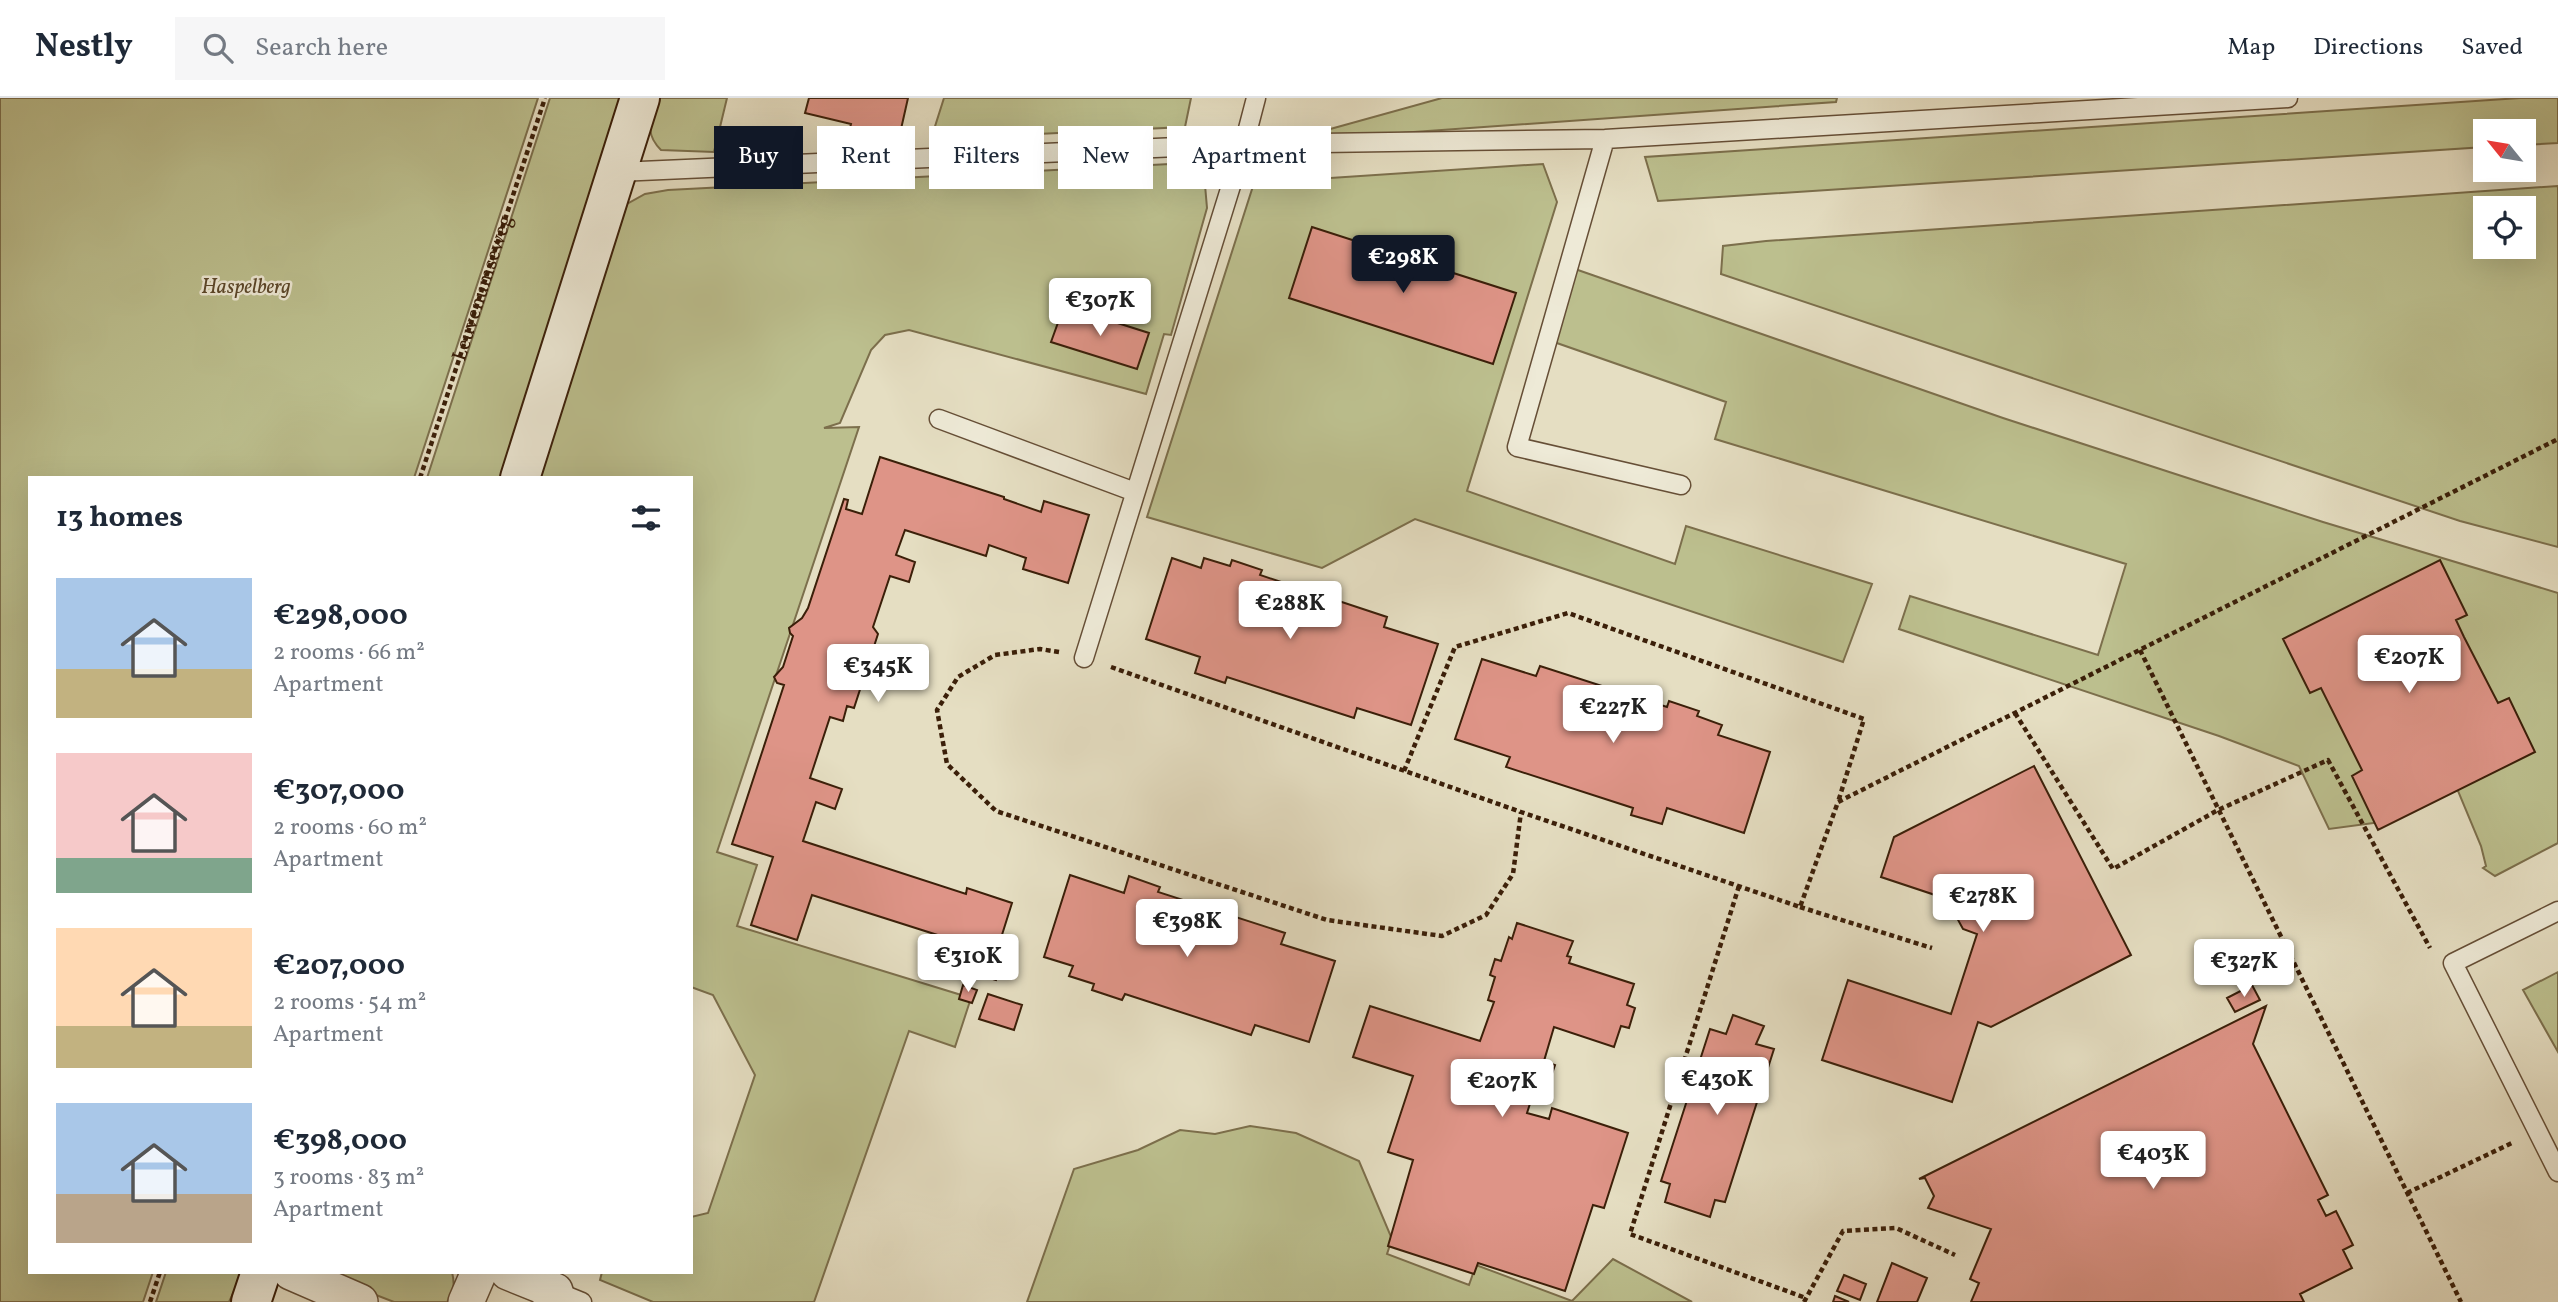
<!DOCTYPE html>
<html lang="en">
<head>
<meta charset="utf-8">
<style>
	body { margin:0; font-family:Vollkorn,serif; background:#f6f6f7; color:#1f2937; height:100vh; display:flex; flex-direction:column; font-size:26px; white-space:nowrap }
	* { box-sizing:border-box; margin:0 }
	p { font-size:23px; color:#747a83 }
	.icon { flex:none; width:38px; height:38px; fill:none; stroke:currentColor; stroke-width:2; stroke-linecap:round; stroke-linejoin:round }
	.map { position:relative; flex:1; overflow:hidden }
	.panel { position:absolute; left:28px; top:378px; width:665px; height:798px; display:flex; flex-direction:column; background:#fff; border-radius:0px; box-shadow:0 7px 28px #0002 }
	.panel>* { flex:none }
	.top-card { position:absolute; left:714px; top:28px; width:665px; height:63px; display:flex; gap:14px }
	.needle { width:46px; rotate:300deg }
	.buttons { position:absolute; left:2473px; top:21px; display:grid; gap:14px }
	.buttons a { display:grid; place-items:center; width:63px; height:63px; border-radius:0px; background:#fff; box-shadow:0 7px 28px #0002; font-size:35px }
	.price { position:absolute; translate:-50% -60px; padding:0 16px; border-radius:7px; background:#fff; color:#222; font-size:23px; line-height:46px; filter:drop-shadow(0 2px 4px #0008) }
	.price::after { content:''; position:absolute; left:50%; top:42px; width:21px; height:16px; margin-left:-10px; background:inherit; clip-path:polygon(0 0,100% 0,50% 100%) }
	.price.on { background:#111827; color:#fff }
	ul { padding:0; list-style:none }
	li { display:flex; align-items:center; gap:21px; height:175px; padding:0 28px }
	li span { display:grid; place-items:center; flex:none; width:196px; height:140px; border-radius:0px; color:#555 }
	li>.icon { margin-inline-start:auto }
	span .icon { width:84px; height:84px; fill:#fffc; stroke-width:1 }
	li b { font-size:30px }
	h2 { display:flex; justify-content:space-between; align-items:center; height:84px; padding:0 28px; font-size:30px }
	.tag { padding:0 24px; border-radius:0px; background:#fff; box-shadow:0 7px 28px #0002; font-size:24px; line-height:63px }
	.tag.on { background:#111827; color:#fff }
	header { display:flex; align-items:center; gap:42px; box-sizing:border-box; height:98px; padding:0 35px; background:#fff; border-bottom:2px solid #e0e1e3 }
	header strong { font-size:33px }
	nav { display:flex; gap:38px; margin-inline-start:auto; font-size:24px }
	.search { width:490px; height:63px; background:#f6f6f7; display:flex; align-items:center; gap:18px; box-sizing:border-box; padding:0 24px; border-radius:0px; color:#747a83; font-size:26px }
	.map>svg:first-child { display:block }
	.green { fill:#bcbf8e; stroke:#7c6f4c; stroke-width:2; fill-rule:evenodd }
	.building { fill:#de9487; stroke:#3b1f09; stroke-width:2 }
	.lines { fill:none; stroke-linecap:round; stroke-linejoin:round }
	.service-casing { stroke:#664f37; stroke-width:21 }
	.minor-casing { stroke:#664f37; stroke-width:38 }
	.secondary-casing { stroke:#3b1f09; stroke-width:42 }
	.path { stroke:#3b1f09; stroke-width:4.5; stroke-dasharray:5 3.5; stroke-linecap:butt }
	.service { stroke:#eeead7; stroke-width:18 }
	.minor { stroke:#eeead7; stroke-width:35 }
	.secondary { stroke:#eeead7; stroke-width:38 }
	.labels { text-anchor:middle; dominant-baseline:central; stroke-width:5; stroke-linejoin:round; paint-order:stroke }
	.park-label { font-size:21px; font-style:italic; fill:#5b472a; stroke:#eeead7 }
	.street-label { font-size:21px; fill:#3b1f09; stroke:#eeead7 }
</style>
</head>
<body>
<header>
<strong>Nestly</strong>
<div class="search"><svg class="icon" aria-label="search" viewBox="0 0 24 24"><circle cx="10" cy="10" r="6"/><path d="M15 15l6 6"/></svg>Search here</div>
<nav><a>Map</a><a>Directions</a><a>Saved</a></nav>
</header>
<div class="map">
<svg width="2558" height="1204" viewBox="0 0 2558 1204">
	<rect width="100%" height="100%" fill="#e5dec2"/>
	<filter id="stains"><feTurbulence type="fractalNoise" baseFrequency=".00286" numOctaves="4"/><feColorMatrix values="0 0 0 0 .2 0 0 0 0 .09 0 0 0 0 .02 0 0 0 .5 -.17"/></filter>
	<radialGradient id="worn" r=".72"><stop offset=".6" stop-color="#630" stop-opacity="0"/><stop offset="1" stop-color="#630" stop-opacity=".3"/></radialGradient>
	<!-- green -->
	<path class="green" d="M0 0H538L414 380H30V1174H153L143 1204H0Z
		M550 0H622L502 380H427Z
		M658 0H727L714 54 661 52C643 34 652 23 658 0Z
		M944 0H1191L1185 29 931 41Z
		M1442 0H1837L1836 4 1287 43Z
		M2520 0H2558V45L2524 47V33H2485V49L1658 103 1645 59Z
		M1170 66 1188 72 1205 87 1207 110 1171 237 1164 236 1146 296 909 232 885 237 871 252 840 325 824 330 859 329 717 754 757 767 737 828 971 900 955 949 909 933 814 1204H653L600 1182 602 1174H691V1119L708 1115 755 977 713 897 691 889V380H540L627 106 645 96 668 92Z
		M1543 66 1557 104 1467 393 1675 466 1686 428 1872 486 1843 564 1415 421 1322 470 1147 419 1254 85Z
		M2558 88V449L2460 423 1721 176 1723 148 1766 143ZM2485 110H2524V149H2485Z
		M1575 171 2003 320 2323 424 2558 495V745L2495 778 2483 770 2486 768 2481 748 2456 688 2381 724 2329 731 2299 668 2219 638 1899 531 1910 498 2098 557 2126 466 1715 341 1726 304 1554 244Z
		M2558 874V954L2523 892Z
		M1250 1028 1296 1035 1359 1063 1392 1141 1387 1156 1469 1187 1476 1167 1572 1203 1613 1161 1692 1204H1027L1074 1071 1138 1052 1180 1032 1215 1036Z
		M166 1174H243L229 1204H156Z
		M325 1174H452C455 1186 454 1194 447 1204H394L340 1183Z"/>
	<!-- building -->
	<path class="building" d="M809 0H908L899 40 847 42 851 26 805 15Z
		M1312 129 1405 159 1407 154 1424 159 1422 165 1516 195 1493 266 1289 200Z
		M1064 208 1149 235 1137 271 1051 244Z
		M880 359 1004 399V401L1041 414 1044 403 1089 417 1068 485 1023 471 1026 460 989 447 986 458 905 432 896 457 915 464 909 484 890 478 873 529 878 536 854 610 847 608 843 623 830 619 810 680 842 691 835 711 816 704 803 743 966 796 967 790 1012 805 996 856 1008 861 996 882 942 865 950 841 812 797 797 842 751 827 773 759 732 746 784 587 777 585 774 579 783 569 793 538 790 535 789 530 802 520 808 510 844 401 848 402 846 411 862 416Z
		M1172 460 1201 470 1204 460 1230 468 1232 462 1262 472 1260 477 1387 519 1384 529 1438 546 1411 627 1357 610 1354 620 1227 579 1225 585 1195 575 1200 559 1146 541Z
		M2440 462 2467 517 2456 522 2464 539 2498 605 2509 600 2535 654 2378 732 2352 678 2362 672 2321 590 2310 595 2283 541Z
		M1482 561 1536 578 1540 568 1667 609 1669 603 1699 613 1697 618 1722 627 1718 637 1770 654 1744 735 1667 710 1662 726 1631 717 1633 710 1506 669 1510 659 1455 641Z
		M2034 668 2131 857 1991 929 1978 924 1952 1004 1822 962 1848 882 1951 916 1977 836 1963 831 1957 820 1962 806 1881 779 1894 739Z
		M1070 777 1124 795 1129 778 1160 789 1158 794 1285 835 1281 846 1335 863 1309 944 1255 927 1251 937 1125 896 1122 902 1092 892 1094 886 1069 878 1073 868 1044 859Z
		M1517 825 1573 843 1567 858 1571 859 1569 865 1634 886 1627 907 1635 910 1629 930 1621 928 1614 949 1554 929 1544 963 1555 967 1547 990 1536 987 1527 1015 1549 1021 1552 1010 1628 1035 1604 1110 1593 1107 1565 1193 1478 1165 1474 1176 1388 1148 1413 1062 1388 1054 1413 978 1353 959 1370 908 1480 943 1494 904 1488 902 1495 879 1490 877 1495 861 1501 863 1509 839 1512 841Z
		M963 887 977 892 972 905 959 901Z
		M2252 887 2260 902 2235 914 2227 900Z
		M988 896 1022 907 1014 932 979 921Z
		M2266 908 2253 946 2328 1097 2318 1102 2326 1118 2336 1113 2353 1147 2343 1152 2352 1170 2300 1196 2304 1204H1971L1979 1185 1970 1181 1991 1131 1928 1110 1934 1098 1925 1080 1919 1081Z
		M1733 917 1764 928 1756 946 1774 951 1725 1104 1715 1102 1710 1119 1665 1104 1670 1086 1661 1083 1710 931 1726 936Z
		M1892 1165 1927 1180 1917 1204H1877Z
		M1844 1177 1866 1186 1860 1202 1837 1193Z
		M1835 1198 1849 1204H1833Z"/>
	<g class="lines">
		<defs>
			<path id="service" d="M1605 41 1517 349 1681 387
				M618 74 1244 46 1605 41 2288 0
				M939 321 1135 394
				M1084 560 1244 46 1256 0
				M2558 813 2453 865 2558 1074
				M555 1193 582 1204"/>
			<path id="minor" d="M291 1174 360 1204
				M508 1174 555 1193 551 1204
				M466 1204 479 1174"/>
			<path id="secondary" d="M520 380 640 0
				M251 1204 261 1174"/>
		</defs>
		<!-- service casing -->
		<use href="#service" class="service-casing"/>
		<!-- minor casing -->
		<use href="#minor" class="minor-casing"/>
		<!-- secondary casing -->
		<use href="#secondary" class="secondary-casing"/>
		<!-- path -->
		<g class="path">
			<path id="s1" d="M420 380 545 0"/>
			<path d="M2140 552 2461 1204"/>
			<path d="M1059 554 1040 551 995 557 958 579 937 612 947 666 996 713 1327 822 1442 838 1486 817 1513 776 1521 714"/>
			<path d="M1111 569 1521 714 1800 809 1838 704 2558 341"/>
			<path d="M2015 615 2113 771 2218 712 2328 662 2430 850"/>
			<path d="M1404 673 1455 549 1568 515 1864 621 1838 704"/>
			<path d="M1739 788 1630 1136 1806 1200"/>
			<path d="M1800 809 1932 850"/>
			<path d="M2407 1095 2514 1044"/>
			<path d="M150 1204 160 1174"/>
			<path d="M1804 1204 1843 1133 1896 1130 1955 1157"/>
		</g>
		<!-- service -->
		<use href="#service" class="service"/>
		<!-- minor -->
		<use href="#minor" class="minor"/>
		<!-- secondary -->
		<use href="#secondary" class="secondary"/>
	</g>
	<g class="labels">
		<!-- park labels -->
		<g class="park-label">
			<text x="246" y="189">Haspelberg</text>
		</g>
		<!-- street labels -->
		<g class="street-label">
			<text stroke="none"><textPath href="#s1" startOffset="200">Leuvenumseweg</textPath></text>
		</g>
	</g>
	<rect width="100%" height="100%" filter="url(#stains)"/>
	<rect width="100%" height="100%" fill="url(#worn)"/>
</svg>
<div class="buttons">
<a><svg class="needle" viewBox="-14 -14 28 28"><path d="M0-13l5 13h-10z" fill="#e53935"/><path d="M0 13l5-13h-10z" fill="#747a83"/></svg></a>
<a><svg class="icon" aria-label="locate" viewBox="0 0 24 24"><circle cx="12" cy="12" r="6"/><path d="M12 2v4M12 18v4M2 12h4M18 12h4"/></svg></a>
</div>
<b class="price on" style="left:1403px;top:197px">€298K</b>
<b class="price" style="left:1100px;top:240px">€307K</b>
<b class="price" style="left:1290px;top:543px">€288K</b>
<b class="price" style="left:2409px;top:597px">€207K</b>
<b class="price" style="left:878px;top:606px">€345K</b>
<b class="price" style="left:1613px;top:647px">€227K</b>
<b class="price" style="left:1983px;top:836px">€278K</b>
<b class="price" style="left:1187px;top:861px">€398K</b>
<b class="price" style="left:968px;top:896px">€310K</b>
<b class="price" style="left:2244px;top:901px">€327K</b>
<b class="price" style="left:1717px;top:1019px">€430K</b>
<b class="price" style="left:1502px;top:1021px">€207K</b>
<b class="price" style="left:2153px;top:1093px">€403K</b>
<div class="top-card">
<a class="tag on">Buy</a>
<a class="tag">Rent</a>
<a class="tag">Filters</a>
<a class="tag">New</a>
<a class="tag">Apartment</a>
</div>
<section class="panel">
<h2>13 homes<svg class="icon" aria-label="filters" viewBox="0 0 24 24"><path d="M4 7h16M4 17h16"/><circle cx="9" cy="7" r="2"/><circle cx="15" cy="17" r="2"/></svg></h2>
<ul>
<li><span style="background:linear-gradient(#a9c7e8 65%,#c2b280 0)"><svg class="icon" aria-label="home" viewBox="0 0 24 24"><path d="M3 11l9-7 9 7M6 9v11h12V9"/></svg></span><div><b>€298,000</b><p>2 rooms · 66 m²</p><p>Apartment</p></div></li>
<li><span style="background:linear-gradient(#f6c9c9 75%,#7fa58c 0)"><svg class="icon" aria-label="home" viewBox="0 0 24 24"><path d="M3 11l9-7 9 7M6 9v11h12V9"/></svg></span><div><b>€307,000</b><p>2 rooms · 60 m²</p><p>Apartment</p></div></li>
<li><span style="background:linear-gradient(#ffd9b3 70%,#c2b280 0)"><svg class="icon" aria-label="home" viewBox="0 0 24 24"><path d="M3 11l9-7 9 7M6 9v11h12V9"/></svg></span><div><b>€207,000</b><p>2 rooms · 54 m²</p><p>Apartment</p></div></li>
<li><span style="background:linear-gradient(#a9c7e8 65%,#b9a48a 0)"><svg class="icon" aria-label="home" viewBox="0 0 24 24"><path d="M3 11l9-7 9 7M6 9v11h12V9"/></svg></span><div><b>€398,000</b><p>3 rooms · 83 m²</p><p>Apartment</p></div></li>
</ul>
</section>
</div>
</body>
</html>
